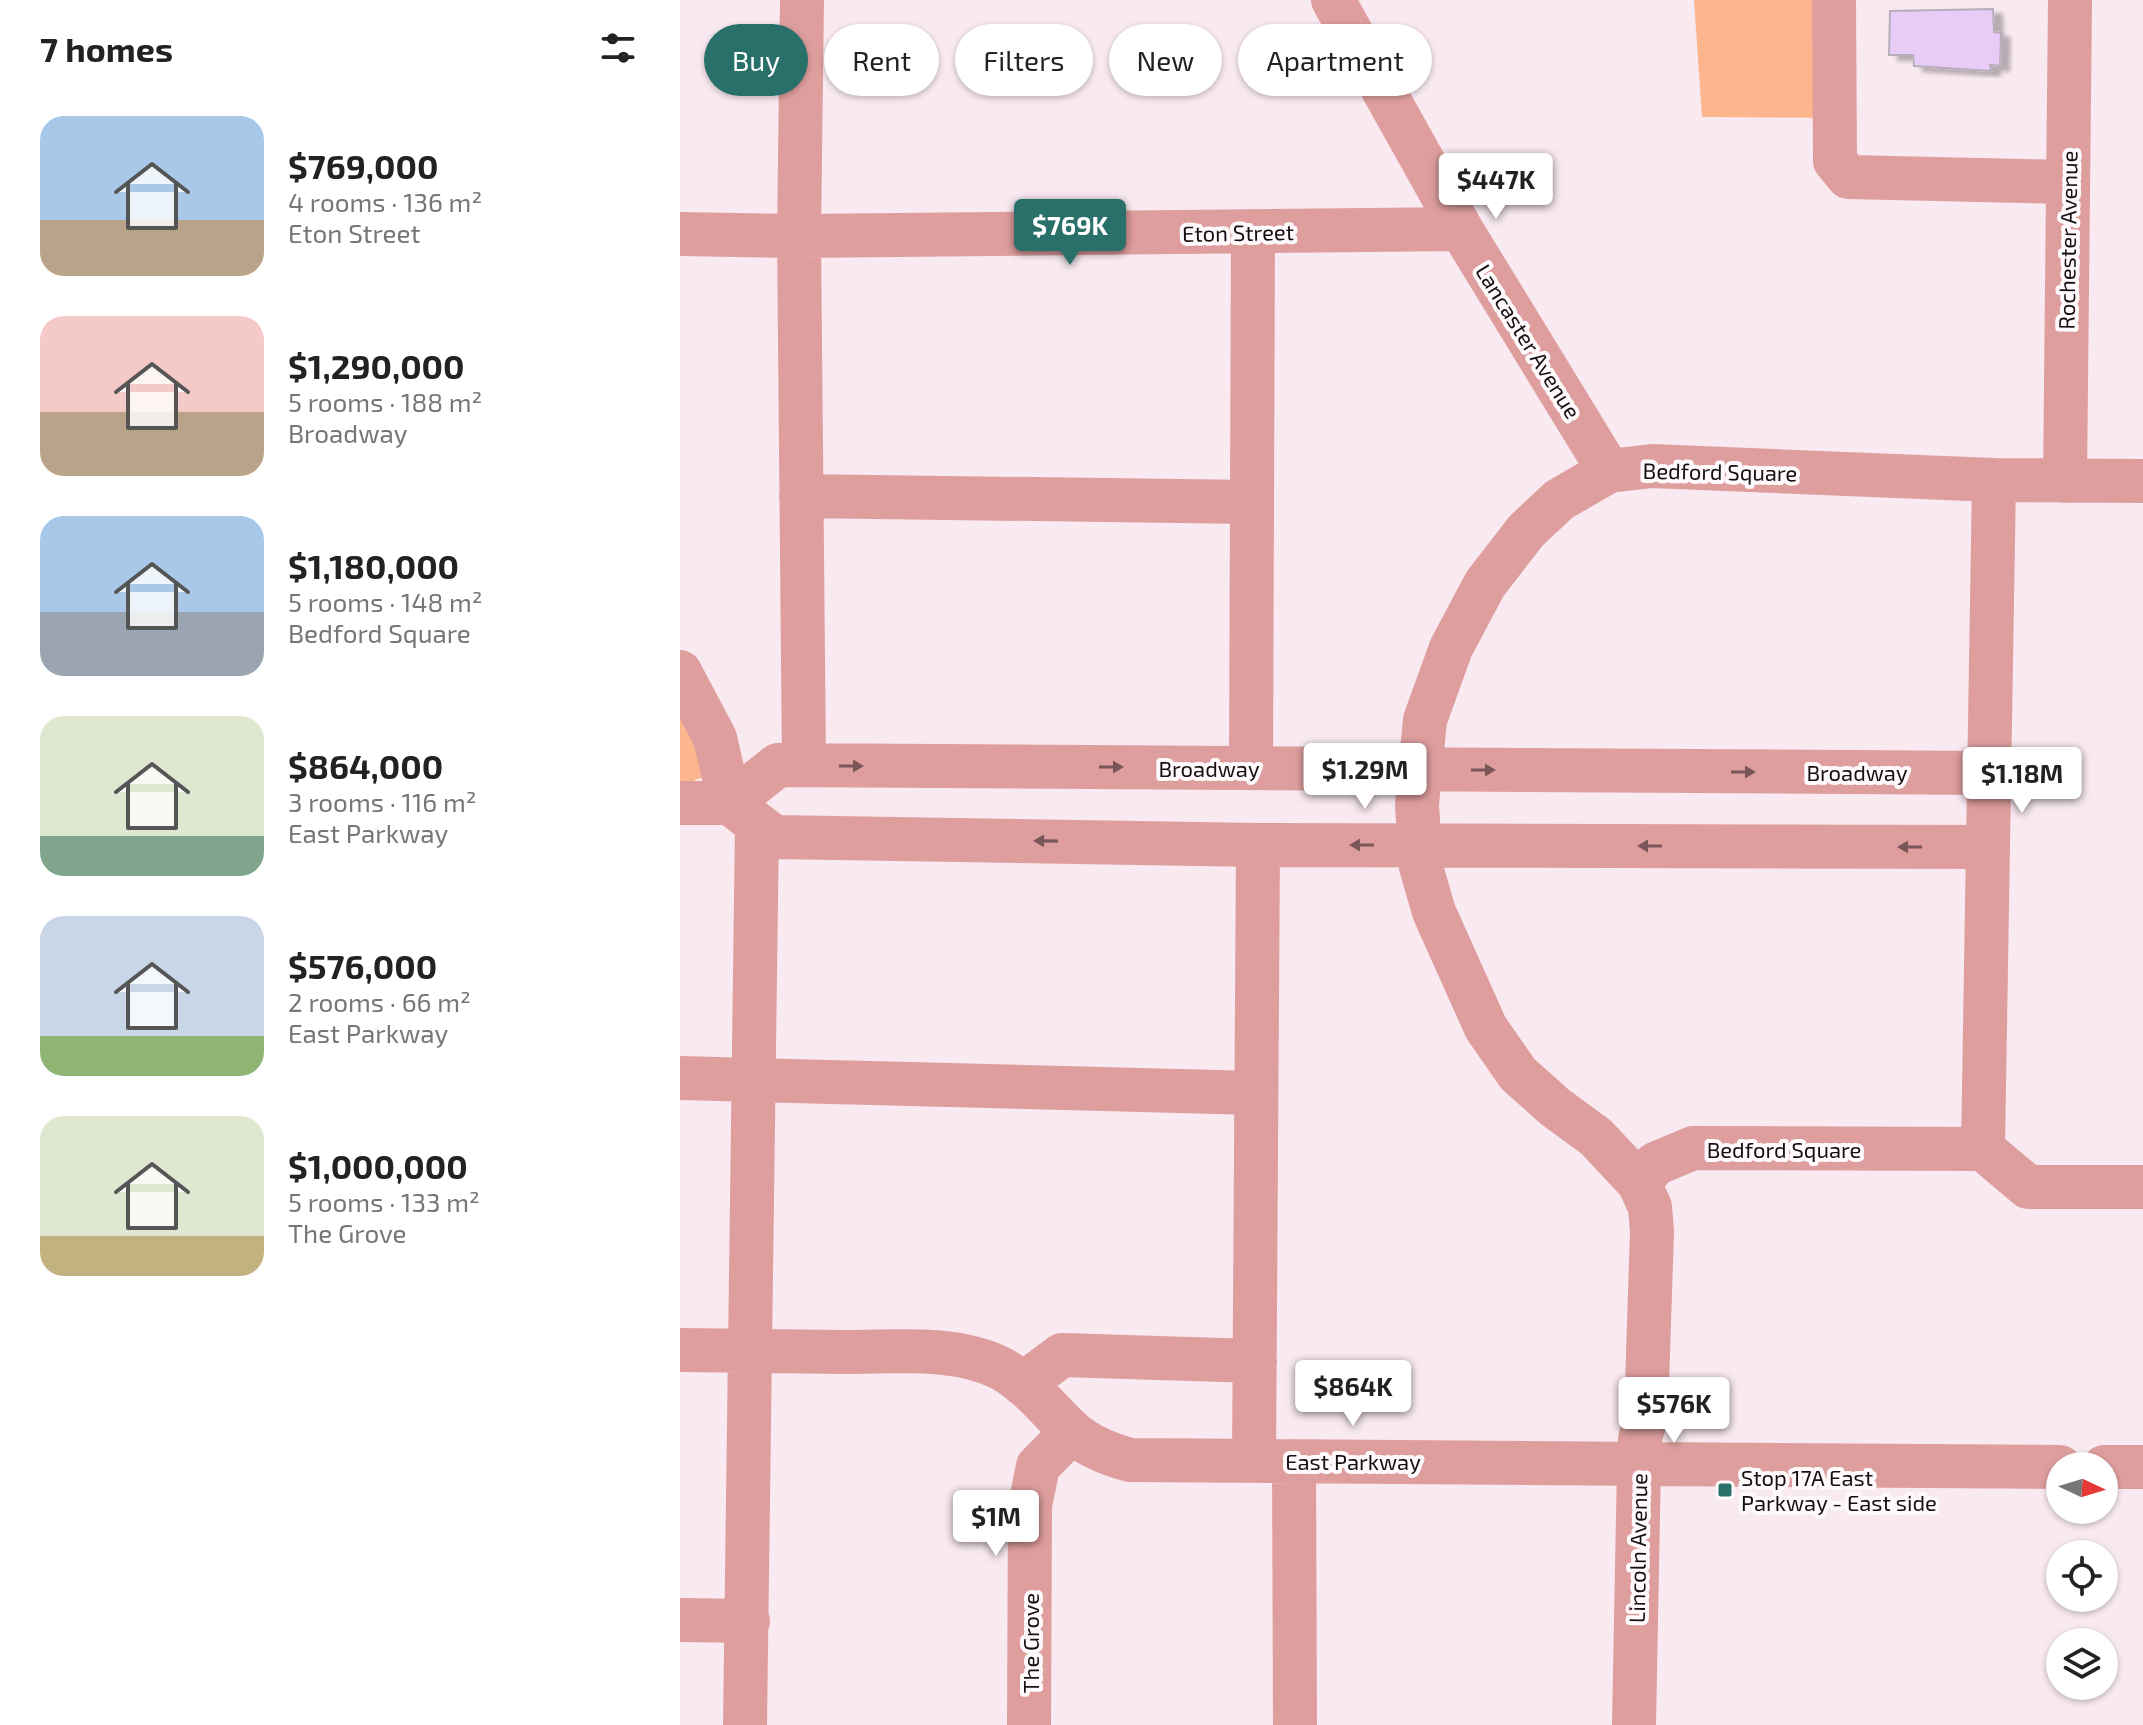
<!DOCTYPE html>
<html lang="en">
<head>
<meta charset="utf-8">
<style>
	body { margin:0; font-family:"Exo 2",sans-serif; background:#f2f2f2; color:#222; height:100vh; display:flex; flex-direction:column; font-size:30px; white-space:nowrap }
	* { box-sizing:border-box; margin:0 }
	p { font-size:26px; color:#767676 }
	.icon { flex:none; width:44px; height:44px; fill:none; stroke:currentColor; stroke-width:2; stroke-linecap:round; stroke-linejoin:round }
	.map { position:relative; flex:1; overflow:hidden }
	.side { display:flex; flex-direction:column; background:#fff; width:680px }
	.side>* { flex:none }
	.top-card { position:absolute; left:24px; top:24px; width:760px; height:72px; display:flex; gap:16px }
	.needle { width:52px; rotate:94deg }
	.tools { position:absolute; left:1366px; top:1452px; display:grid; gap:16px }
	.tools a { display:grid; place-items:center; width:72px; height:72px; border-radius:50%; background:#fff; box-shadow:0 2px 6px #0004; font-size:40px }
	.price { position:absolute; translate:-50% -68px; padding:0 18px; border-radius:8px; background:#fff; color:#222; font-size:26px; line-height:52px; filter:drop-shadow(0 2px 4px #0008) }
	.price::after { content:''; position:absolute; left:50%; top:48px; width:24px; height:18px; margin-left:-12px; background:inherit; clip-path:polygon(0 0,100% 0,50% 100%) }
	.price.active { background:#287069; color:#fff }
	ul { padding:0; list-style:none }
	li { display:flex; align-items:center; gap:24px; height:200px; padding:0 40px }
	li span { display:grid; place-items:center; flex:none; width:224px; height:160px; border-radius:24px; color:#555 }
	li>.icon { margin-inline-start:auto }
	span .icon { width:96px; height:96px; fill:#fffc; stroke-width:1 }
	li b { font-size:34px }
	h2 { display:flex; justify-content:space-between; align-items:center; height:96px; padding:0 40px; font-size:34px }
	.tag { padding:0 28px; border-radius:36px; background:#fff; box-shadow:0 2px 6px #0004; font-size:28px; line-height:72px }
	.tag.active { background:#287069; color:#fff }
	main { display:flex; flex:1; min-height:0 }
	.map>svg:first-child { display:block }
	.green { fill:#fcb58c }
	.building { fill:#e9cbf8; stroke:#b6adba; stroke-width:2; filter:url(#shadow) }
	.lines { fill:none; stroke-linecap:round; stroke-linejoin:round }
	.minor { stroke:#df9e9e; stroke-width:44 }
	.oneway { fill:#7a5658 }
	.poi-dot { fill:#287069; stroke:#fefafc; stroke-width:3 }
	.labels { text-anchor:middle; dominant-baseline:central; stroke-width:8; stroke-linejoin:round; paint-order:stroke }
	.street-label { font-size:22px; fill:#150f12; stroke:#fefafc }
	.poi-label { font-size:22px; fill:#150f12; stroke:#fefafc; text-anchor:start }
</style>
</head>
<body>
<main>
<section class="side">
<h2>7 homes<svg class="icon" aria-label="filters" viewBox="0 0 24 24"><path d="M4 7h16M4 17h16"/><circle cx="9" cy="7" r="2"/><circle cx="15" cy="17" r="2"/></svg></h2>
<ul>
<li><span style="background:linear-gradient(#a9c7e8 65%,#b9a48a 0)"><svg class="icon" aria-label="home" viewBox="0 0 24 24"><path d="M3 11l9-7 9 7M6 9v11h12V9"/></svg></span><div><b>$769,000</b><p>4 rooms · 136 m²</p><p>Eton Street</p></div></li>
<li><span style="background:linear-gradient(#f6c9c9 60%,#b9a48a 0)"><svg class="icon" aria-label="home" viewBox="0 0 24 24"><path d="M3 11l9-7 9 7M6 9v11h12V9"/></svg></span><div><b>$1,290,000</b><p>5 rooms · 188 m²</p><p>Broadway</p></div></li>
<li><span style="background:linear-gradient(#a9c7e8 60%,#9aa5b1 0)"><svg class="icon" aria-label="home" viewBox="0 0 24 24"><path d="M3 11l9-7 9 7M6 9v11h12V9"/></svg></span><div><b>$1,180,000</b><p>5 rooms · 148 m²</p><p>Bedford Square</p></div></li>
<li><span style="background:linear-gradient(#dfe7d0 75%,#7fa58c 0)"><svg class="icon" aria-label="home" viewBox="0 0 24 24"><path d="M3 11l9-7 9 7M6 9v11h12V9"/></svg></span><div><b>$864,000</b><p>3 rooms · 116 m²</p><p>East Parkway</p></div></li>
<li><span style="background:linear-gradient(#c9d6e8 75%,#8fb573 0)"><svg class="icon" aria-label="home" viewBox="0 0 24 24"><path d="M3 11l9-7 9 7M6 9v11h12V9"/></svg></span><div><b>$576,000</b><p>2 rooms · 66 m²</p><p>East Parkway</p></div></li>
<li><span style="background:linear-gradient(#dfe7d0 75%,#c2b280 0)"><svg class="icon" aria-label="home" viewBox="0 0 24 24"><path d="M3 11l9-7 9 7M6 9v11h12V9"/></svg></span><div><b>$1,000,000</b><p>5 rooms · 133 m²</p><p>The Grove</p></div></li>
</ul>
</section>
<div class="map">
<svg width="1463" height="1725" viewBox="0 0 1463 1725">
	<defs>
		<filter id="shadow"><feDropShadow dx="9" dy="5" stdDeviation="2" flood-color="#0004"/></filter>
	</defs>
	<rect width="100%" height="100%" fill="#f9e9f1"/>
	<!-- green -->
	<path class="green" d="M1014 0H1164V118L1022 117Z
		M0 705 26 753 23 777 0 786Z"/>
	<!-- building -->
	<path class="building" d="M1313 9 1314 32 1321 33 1320 66 1310 65 1311 71 1234 66 1233 55H1209L1210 11Z"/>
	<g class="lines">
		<!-- minor -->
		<path class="minor" d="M122 0 119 236 124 765
			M653 0 781 229 929 471
			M1154 0 1155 161 1168 177 1388 182
			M0 234 119 236 781 229
			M1385 481 1390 0
			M121 496 572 502
			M0 672 35 738 50 803
			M571 768 573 231
			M0 803H50L94 837 578 845 1308 847
			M50 803 98 765 1309 773
			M0 1078 576 1093
			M1303 1149 1013 1148 975 1164 959 1183 916 1137 875 1107 838 1074 806 1028 754 912 741 867 737 805 745 720 771 648 805 584 846 531 879 500 929 471 972 466 1314 480 1463 481
			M1303 1149 1314 480
			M1303 1149 1348 1187H1463
			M0 1350C55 1351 110 1351 165 1352 216 1352 275 1345 322 1369 349 1384 368 1409 390 1430 407 1446 428 1454 450 1460L1380 1467
			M343 1384 382 1355 575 1361
			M574 1461 578 845
			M614 1461 615 1725
			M1424 1467H1463
			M0 1620 68 1621
			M65 1725 77 824
			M349 1725 350 1506 358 1466 392 1432
			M954 1725 959 1464 960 1439 966 1416 972 1231 970 1207 959 1183"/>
	</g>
	<!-- one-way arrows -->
	<defs><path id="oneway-solid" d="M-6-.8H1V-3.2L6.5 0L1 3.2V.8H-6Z" transform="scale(2)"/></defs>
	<g class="oneway">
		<use href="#oneway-solid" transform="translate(171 766)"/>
		<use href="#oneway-solid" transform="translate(431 767)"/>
		<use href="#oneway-solid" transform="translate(803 770)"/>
		<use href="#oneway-solid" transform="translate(1063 772)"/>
		<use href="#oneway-solid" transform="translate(366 841) rotate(-179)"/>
		<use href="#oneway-solid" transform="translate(682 845) rotate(-180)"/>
		<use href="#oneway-solid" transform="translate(970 846) rotate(-180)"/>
		<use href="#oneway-solid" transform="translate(1230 847) rotate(-180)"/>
	</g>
	<!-- markers -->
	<rect class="poi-dot" x="1037" y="1482" width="16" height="16" rx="4"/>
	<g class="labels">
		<!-- street labels -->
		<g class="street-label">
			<text transform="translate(558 232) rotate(-1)">Eton Street</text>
			<text transform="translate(1387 240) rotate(-89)">Rochester Avenue</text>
			<text transform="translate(849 341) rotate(58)">Lancaster Avenue</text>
			<text transform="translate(1040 471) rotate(1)">Bedford Square</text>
			<text x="529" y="768">Broadway</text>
			<text x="1177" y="772">Broadway</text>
			<text x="1104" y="1149">Bedford Square</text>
			<text x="673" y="1461">East Parkway</text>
			<text transform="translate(957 1548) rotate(-89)">Lincoln Avenue</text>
			<text transform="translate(350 1643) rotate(-90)">The Grove</text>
		</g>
		<!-- poi labels -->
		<g class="poi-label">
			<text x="1061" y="1477">Stop 17A East<tspan x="1061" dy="25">Parkway - East side</tspan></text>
		</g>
	</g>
</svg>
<div class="tools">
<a><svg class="needle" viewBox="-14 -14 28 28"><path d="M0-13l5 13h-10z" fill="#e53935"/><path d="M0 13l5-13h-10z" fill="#767676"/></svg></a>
<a><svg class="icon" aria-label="locate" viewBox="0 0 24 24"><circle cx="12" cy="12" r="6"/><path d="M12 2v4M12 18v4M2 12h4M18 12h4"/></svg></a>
<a><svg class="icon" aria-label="layers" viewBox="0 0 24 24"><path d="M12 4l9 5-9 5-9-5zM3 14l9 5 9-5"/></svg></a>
</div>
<b class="price" style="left:816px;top:221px">$447K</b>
<b class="price active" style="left:390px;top:267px">$769K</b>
<b class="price" style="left:685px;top:811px">$1.29M</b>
<b class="price" style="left:1342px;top:815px">$1.18M</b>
<b class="price" style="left:673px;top:1428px">$864K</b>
<b class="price" style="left:994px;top:1445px">$576K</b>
<b class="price" style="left:316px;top:1558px">$1M</b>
<div class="top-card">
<a class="tag active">Buy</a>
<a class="tag">Rent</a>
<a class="tag">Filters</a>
<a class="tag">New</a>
<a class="tag">Apartment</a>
</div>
</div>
</main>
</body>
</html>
